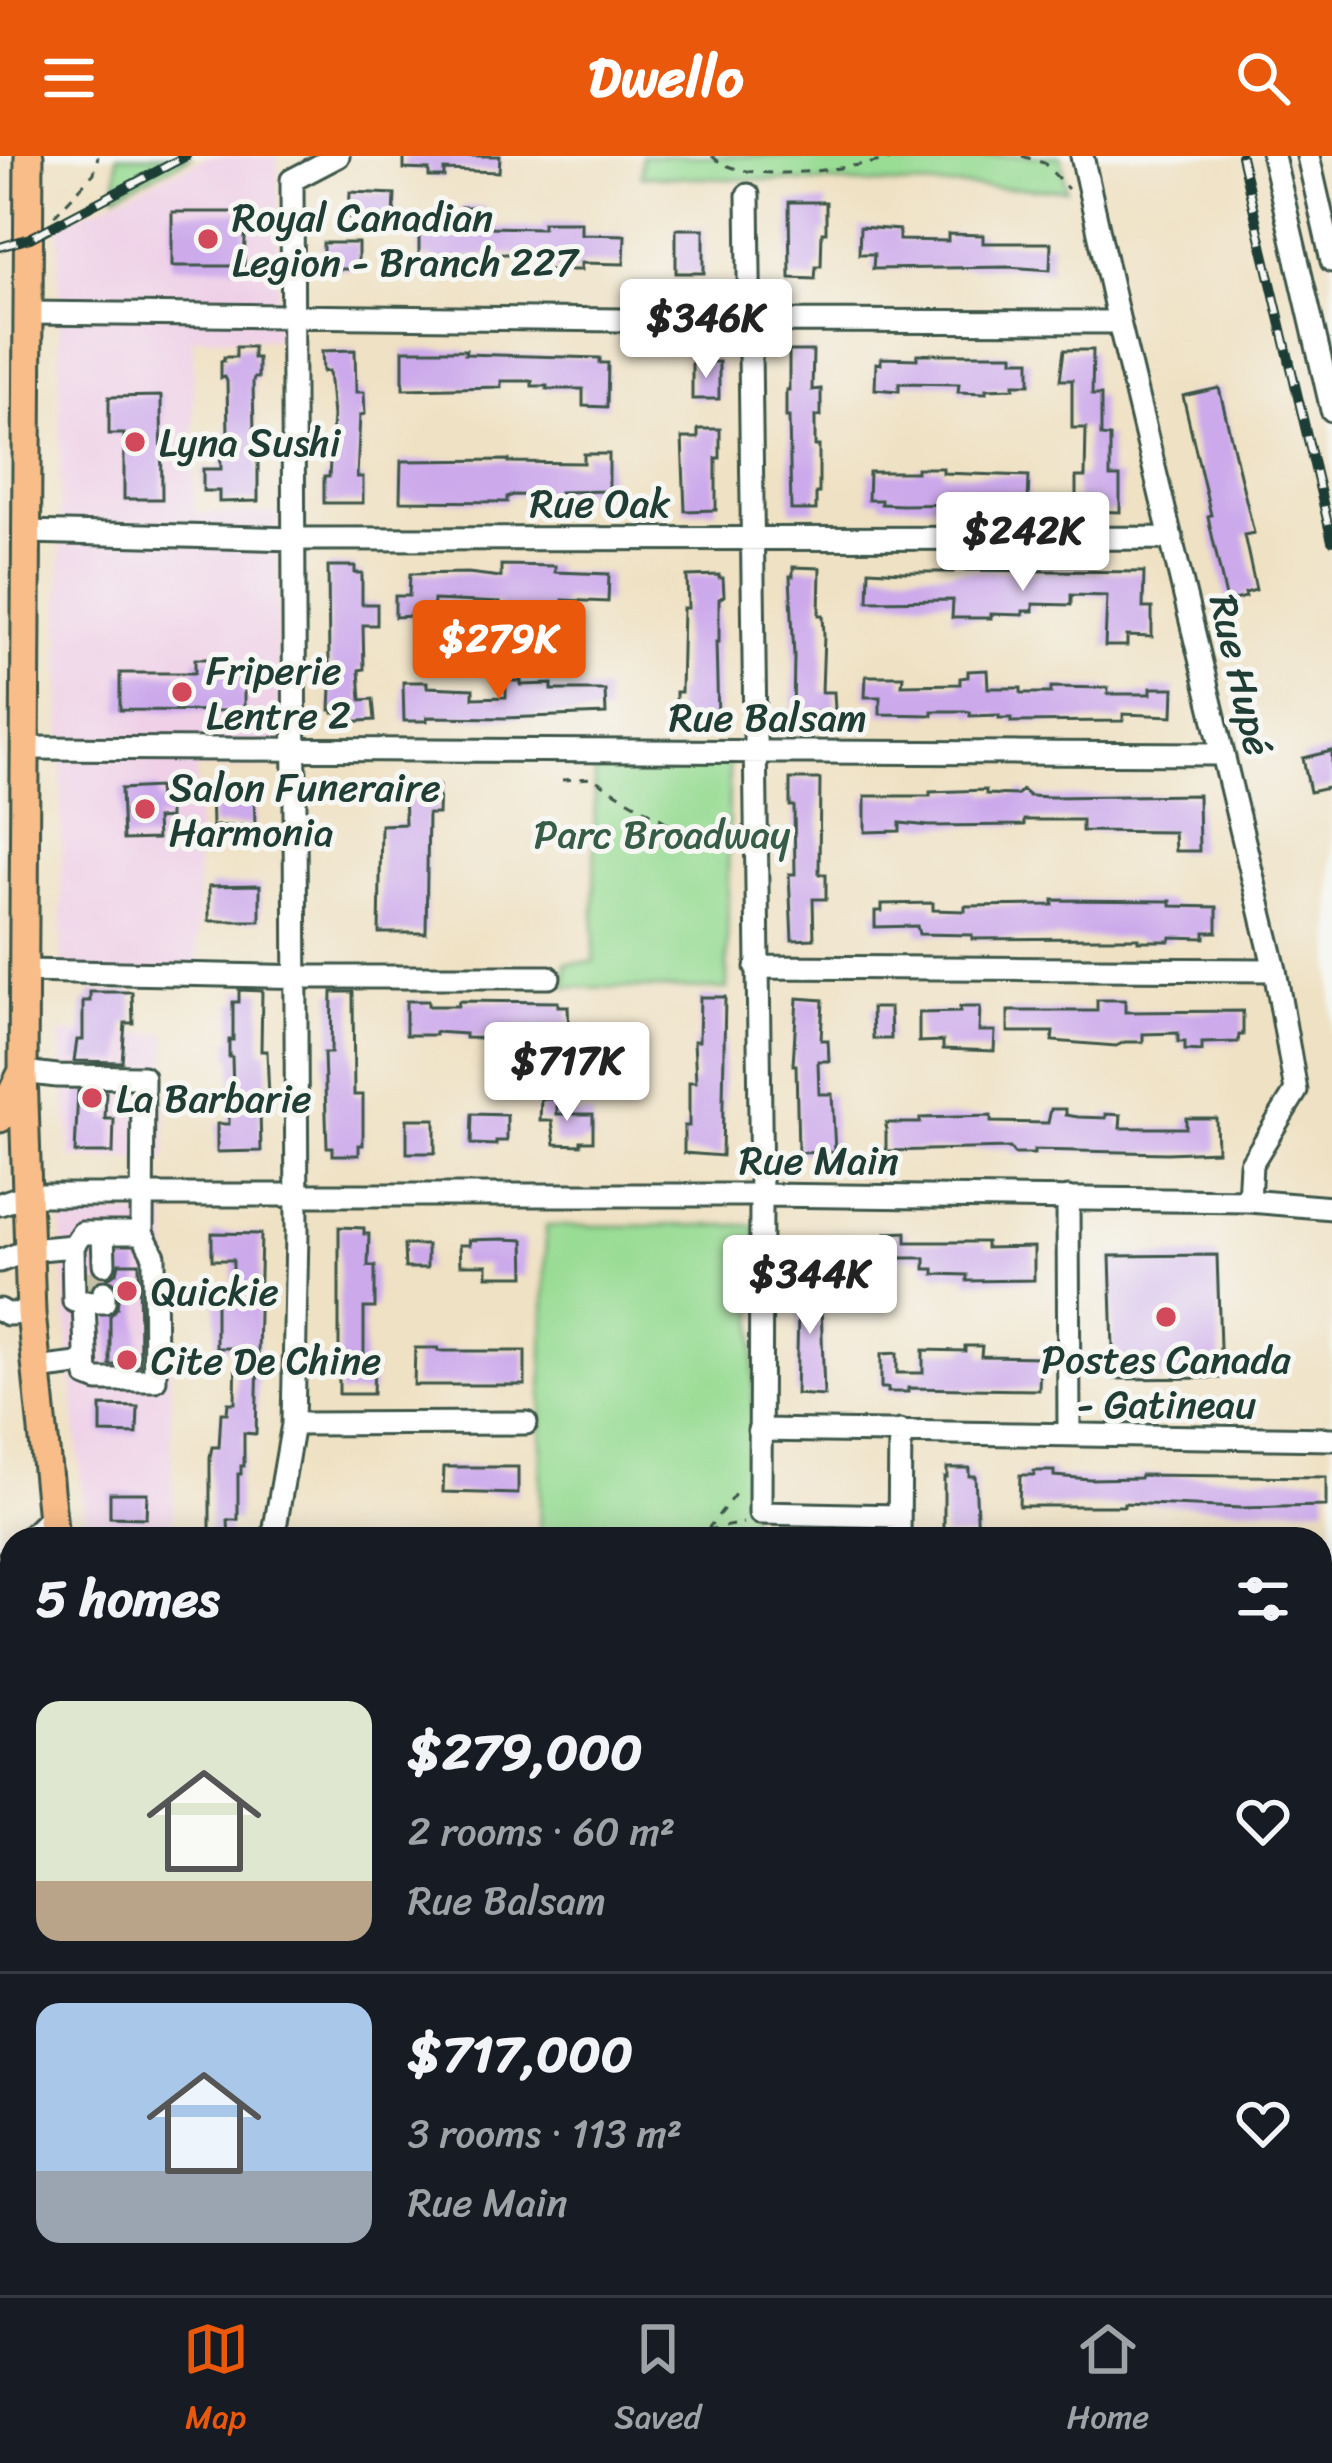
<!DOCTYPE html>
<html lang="en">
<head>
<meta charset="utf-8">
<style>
	body { margin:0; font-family:Sriracha,sans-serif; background:#242831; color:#f1f3f6; height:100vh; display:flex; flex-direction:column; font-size:45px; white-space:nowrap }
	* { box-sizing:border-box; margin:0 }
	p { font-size:39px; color:#9ea1a6 }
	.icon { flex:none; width:66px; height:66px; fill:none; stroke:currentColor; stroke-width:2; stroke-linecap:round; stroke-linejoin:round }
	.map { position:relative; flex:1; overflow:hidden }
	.side { position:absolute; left:0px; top:1371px; width:1332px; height:768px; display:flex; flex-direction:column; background:#171b24; border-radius:36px 36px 0 0; box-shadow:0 6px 30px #0003 }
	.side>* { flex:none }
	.price { position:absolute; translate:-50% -102px; padding:0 27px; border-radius:12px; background:#fff; color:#222; font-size:39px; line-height:78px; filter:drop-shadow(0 3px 6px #0008) }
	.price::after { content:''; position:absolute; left:50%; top:72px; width:36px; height:27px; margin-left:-18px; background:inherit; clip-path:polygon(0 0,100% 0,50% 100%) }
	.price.selected { background:#ea580c; color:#fff }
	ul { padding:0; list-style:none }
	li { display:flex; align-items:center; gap:36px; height:300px; padding:0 36px }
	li+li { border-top:3px solid #363941 }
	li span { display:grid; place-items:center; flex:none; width:336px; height:240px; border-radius:24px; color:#555 }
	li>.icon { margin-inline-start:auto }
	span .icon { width:144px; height:144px; fill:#fffc; stroke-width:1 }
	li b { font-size:51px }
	h2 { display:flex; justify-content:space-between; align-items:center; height:144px; padding:0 36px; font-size:51px }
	header { display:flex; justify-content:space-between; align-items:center; height:156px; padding:0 36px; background:#ea580c; color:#fff; font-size:54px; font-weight:800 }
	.tab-bar { display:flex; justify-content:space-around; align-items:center; height:168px; border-top:3px solid #363941; background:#171b24; font-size:33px; color:#9ea1a6 }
	.tab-bar a { display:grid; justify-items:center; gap:6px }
	.tab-bar .selected { color:#ea580c }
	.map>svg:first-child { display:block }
	.built { fill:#efd0e7 }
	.green { fill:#99dc94; stroke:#5c8c64; stroke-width:3 }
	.building { fill:#cca9eb }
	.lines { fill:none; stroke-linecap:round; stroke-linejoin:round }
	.minor-tunnel { stroke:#c5c0a6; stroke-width:21; stroke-dasharray:21 10; stroke-linecap:butt }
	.minor-casing { stroke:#3e5649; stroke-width:27 }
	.major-casing { stroke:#3e5649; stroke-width:33 }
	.path { stroke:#3e5649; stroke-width:3; stroke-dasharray:9 9; stroke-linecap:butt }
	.minor { stroke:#fff; stroke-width:21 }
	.major { stroke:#f8bd89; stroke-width:27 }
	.rail-casing { stroke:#1f3d34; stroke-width:10 }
	.rail { stroke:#f6f6f2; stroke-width:6; stroke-dasharray:18; stroke-linecap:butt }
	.poi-dot { fill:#d1495b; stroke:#f6f6f2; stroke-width:4.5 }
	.labels { text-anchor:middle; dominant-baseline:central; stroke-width:10; stroke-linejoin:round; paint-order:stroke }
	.poi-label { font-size:39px; fill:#1f3d34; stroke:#f6f6f2; text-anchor:start }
	.street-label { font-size:39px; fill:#1f3d34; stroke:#f6f6f2 }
	.park-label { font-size:39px; fill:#375d47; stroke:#f6f6f2 }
</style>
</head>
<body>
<header><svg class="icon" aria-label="menu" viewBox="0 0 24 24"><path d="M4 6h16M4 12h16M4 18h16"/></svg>Dwello<svg class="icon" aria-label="search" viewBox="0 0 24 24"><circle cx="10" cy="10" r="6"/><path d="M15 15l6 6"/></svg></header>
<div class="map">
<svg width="1332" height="2139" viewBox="0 0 1332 2139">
	<rect width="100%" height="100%" fill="#f6f6f2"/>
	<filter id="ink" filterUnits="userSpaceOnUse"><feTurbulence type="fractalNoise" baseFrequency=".00833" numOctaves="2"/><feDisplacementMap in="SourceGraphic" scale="24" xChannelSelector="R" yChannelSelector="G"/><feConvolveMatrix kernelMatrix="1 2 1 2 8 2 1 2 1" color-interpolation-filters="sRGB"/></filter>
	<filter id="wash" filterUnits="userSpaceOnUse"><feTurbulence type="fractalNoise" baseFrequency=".004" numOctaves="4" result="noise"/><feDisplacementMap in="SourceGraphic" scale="48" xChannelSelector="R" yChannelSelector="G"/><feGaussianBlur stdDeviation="2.7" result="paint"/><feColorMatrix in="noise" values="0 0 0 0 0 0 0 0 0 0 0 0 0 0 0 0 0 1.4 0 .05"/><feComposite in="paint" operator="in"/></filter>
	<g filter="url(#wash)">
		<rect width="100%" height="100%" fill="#efe1c3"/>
		<!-- built -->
		<path class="built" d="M209 0H278V183L193 181 195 357H278L279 611 197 612 198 824 62 828 59 69Z
			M167 877 166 1004 71 1003 60 878Z
			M61 1058 167 1059 174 1383H86L65 1145Z
			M0 1682 12 1683V1892H0Z
			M0 2007 12 2008V2127L0 2139Z"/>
		<!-- green -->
		<path class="green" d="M117 0H192L116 38Z
			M642 0H1061L1067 34 641 20Z
			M729 607 727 833 566 831V807L594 806 595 609Z
			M756 1069 751 1361 739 1383H539L546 1070Z
			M12 1400V1630H0V1413Z"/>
		<g id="blocks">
			<!-- building -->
			<path class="building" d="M404 0H500L499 16 444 14V21H429V14L404 13Z
				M350 36 395 38 394 62 349 61Z
				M789 46H826V76H822L821 110H816L815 123 790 122Z
				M461 51H486V71L543 72V66H581V78L625 79 624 108 581 107V114H543V102H517V98H486V101H468V105L453 106H433V101H419V68H461Z
				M172 56H246L244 110H172Z
				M860 71 899 74V84L948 85V78L983 79V87H1051L1050 114 1008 111 873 113 874 98H859Z
				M676 73H704V117H676Z
				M323 87H358V113H323Z
				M236 191H253V202H258V222H254L253 225 254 278H258V345L219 346V335H203V313H221L220 279H228L227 225 225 221 221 222V205H224V201H236Z
				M355 194 356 236H364L365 258 360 259 357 321H363V347H324V321H329L333 260 329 215 323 216 322 195Z
				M403 194H466L465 198 600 202V207H608L607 251 583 250V233H547V230H532V225H501V231L403 233Z
				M1064 194H1093L1092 239H1101V280L1110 281V321H1120V356L1088 355V347H1076V321H1085L1086 272H1072V224H1060Z
				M789 195H813L812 234 821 233V260H815V290H819V337H816V354H791L789 261H786V234H789Z
				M917 198H1013V204H1030V228H1014V232L986 233V237L958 236 959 228 899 227V235L875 233 876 207 881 208V202L917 203Z
				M692 206H719V243H692Z
				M1219 232 1254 377 1244 379 1256 434 1245 437 1246 441 1227 446 1210 370 1208 360 1211 359 1183 240Z
				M161 240 162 343H124V278H109V241Z
				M698 273H720V302H716V354L685 355 682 282H698Z
				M584 298H609V335L560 336V340L514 339 507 341V346L400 345 401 305 509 304V306L584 307Z
				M917 312H943V317L1029 320 1028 347 902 349 881 348V344H868L869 316H917Z
				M501 409 555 410V416L609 418 608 446 563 444 562 452H557L556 458 499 454 500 447 434 444 433 459 395 461V440H409L410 418 468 417 501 421Z
				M328 410H355V417H362V448H377V469H363L364 513 359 514 361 544 373 543 375 564 344 566 343 557H333V554H330L332 508H329Z
				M793 411 820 412 819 459H823L824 479 822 536H834L835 554 818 555V564H800L799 559H793L794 500 790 420H793Z
				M869 414 903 416H953V414L1144 416 1143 452H1152V481L1127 480V490H1105L1107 440 1071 439V449L1033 448V455H1023V459L991 458V462H952L953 444 868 445Z
				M719 419V422H723L724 440 719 443V486H716L718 562H676V536H681L683 452H688L687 420Z
				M195 503H228V517H244V555L120 554V517H195Z
				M987 514 988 532H1021V537H1051V531L1108 532V538H1151V532H1174L1173 560 1123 558V565L1011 566V562H999V559L970 560V556L965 555H932V559L880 558V541H865L866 520H903L902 529 960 528V522L968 521V515Z
				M506 525H521V529L552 528V534H605L606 558 505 562 427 561V565H404L403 526H427V531L473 533V542L506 541Z
				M1332 595V631L1310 636 1303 602Z
				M790 623H820L819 718H826V743H813L814 783 792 784 789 718H795L794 650H790Z
				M404 629H439L438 658H428L426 777H379L381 669 405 668Z
				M158 631 159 645H169V662L156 663 157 683 123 684 121 633Z
				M254 634 255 669 212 670 211 635Z
				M986 634V638L1017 639 1022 634 1029 640 1051 641 1198 639 1199 695H1175L1174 676 1082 675V664H1024V669L929 670 900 667V675L865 676V640H930V636Z
				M260 729V765H209V730Z
				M1053 744 1171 745V750L1217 751V776H1205V782L1171 781 1170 785H1138V782H1098L972 783V779L919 778 917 770 875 771V755H882V748L933 747V754L965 755V750L1053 749Z
				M239 834 262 835 261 895H267L269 943H262L263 954H260L261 995 217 996V968H229V937H233L232 901H229V884H233V846H239Z
				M90 836H132L133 867H125L122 906 74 905 77 884H83V845H90Z
				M332 836H353L354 939H363V989H359V999H333V991H327L324 897H331Z
				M700 841H725L722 1000 684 997V970H689V926H696L694 885H699Z
				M797 842 823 844 821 884H828L829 905H818L819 938H832L835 996 798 997 796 909H793Z
				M1097 844H1125V856L1243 855V879H1239L1238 886 1202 887V895L1185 894V886H1178V877L1143 878V886H1125L1116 890 1052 885 1053 876H1008V855H1097Z
				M406 845H428V850H458L459 845 558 846V850H568L569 876H560V882H545V877H506V883L465 882V878L435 876V879H406Z
				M960 851H980L979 875H995L994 895 943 893V885L919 886V857L960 856Z
				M872 852H890L891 883H873Z
				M78 935 106 936 105 963H114L113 997H75Z
				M541 943H557V958H593V985H581V989L555 988 552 965H540Z
				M1051 953H1066V959L1078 961 1106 962V958L1121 959 1120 972H1186V962H1216L1217 995 1167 997 1034 994V998H1014L1010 992 886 995V967H920V962L991 960V966L1048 967Z
				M472 958 507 959V985H496V989L471 988Z
				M407 963H435V997H407Z
				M339 1071 364 1072V1078H369L368 1110H375V1152H364V1209H374L373 1238H339Z
				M906 1076V1086H986V1092L1034 1091V1124L967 1125V1119L934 1118V1113H925V1102H896V1116L882 1117V1102H887L886 1077Z
				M212 1077 261 1078 256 1278 244 1277V1310H241V1318H238V1364H228L229 1383H210V1301L212 1291H219L221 1257H227L228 1247H235L236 1192H216V1140H233V1104H212Z
				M503 1083 524 1084 525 1120H487V1109H460L459 1089H470L469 1084Z
				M813 1083H857V1108L813 1107Z
				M404 1089H427V1112H405Z
				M1217 1099 1221 1222 1114 1223 1110 1100Z
				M119 1107H139L140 1209H110V1160L117 1152 119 1136 116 1128 108 1122 117 1116Z
				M799 1117H820L824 1240 796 1238Z
				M965 1190H982L981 1200 1040 1201 1039 1234 908 1232V1236H888V1232H881V1198L897 1197V1217H923V1194L965 1195Z
				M415 1192H438V1195H525V1229H414Z
				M101 1250 138 1251 137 1278 101 1277Z
				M444 1311H518V1338L443 1336Z
				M947 1312H969V1320H975L978 1381H944V1321H947Z
				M1034 1315H1054V1320L1090 1323 1140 1322 1141 1319 1326 1321V1350L1241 1352 1124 1347V1350H1019L1020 1319H1034Z
				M110 1337H147L146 1362 110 1361Z"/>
		</g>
	</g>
	<g filter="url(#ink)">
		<use href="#blocks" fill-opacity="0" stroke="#3e5649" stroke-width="3"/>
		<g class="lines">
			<!-- minor-tunnel -->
			<path class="minor-tunnel" d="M90 1136 91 1108"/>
			<defs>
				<path id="minor" d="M1082 0 1119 166 1275 814 1296 935 1251 1008 1249 1045
					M1273 0 1332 254
					M1308 0 1332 105
					M748 39 761 1039 760 1357 899 1360
					M29 157 621 164
					M748 165 1119 166
					M27 376 294 383 1172 382
					M26 592 1222 598
					M756 811 1275 814
					M24 815 316 821H549
					M23 916 57 920 143 921 142 1077H82L73 1090 74 1145 84 1146 87 1220 98 1224H155L154 1100 142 1077
					M1068 1042 1069 1279
					M0 1048 27 1039H761L1249 1045 1332 1052
					M103 1077 104 1108
					M0 1105 29 1094 73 1090
					M84 1146H104V1136
					M0 1154 7 1158 31 1157
					M36 1213 86 1207
					M293 1268 526 1267
					M759 1274 1332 1283
					M28 1383 52 1360
					M273 1383 293 1268 297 1077 292 24 338 0
					M899 1383 900 1275
					M0 1413 12 1400
					M1320 1506H1332
					M0 1654H12
					M1320 1718H1332
					M0 1918H12
					M1320 1922H1332
					M0 2131 206 2135H557
					M1127 2133H1332
					M653 2139 654 2127
					M891 2139V2127"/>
				<path id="major" d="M29 0 23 916 31 1157 54 1383
					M0 962 21 919
					M104 2127V2139"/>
			</defs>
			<!-- minor casing -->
			<use href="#minor" class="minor-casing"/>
			<!-- major casing -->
			<use href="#major" class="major-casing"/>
			<!-- path -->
			<path class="path" d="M712 0C746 34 864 8 909 0
				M1022 0 1044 7 1068 33
				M54 60 94 17 98 0
				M562 624 592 622 671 669
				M707 1374 739 1333
				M691 1383 707 1374 743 1367"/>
			<!-- minor -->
			<use href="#minor" class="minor"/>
			<!-- major -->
			<use href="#major" class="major"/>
			<defs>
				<path id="rail" d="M1241 0 1332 385
					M0 91 30 82 186 0"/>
			</defs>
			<!-- rail casing -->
			<use href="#rail" class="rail-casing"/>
			<!-- rail -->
			<use href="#rail" class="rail"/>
		</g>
	</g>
	<!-- markers -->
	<g class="poi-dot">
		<circle cx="208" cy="83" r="12"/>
		<circle cx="135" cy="286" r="12"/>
		<circle cx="182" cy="536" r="12"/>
		<circle cx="145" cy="653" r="12"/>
		<circle cx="92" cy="942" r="12"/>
		<circle cx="127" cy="1135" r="12"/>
		<circle cx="1166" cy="1161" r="12"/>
		<circle cx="127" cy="1204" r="12"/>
	</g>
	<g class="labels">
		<!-- poi labels -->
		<g class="poi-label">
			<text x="232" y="61">Royal Canadian<tspan x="232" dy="45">Legion - Branch 227</tspan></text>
			<text x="159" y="286">Lyna Sushi</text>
			<text x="206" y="514">Friperie<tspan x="206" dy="45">Lentre 2</tspan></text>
			<text x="169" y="631">Salon Funeraire<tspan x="169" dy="45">Harmonia</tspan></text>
			<text x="116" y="942">La Barbarie</text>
			<text x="151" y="1135">Quickie</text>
			<text x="1166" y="1203" text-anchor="middle">Postes Canada<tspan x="1166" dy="45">- Gatineau</tspan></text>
			<text x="151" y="1204">Cite De Chine</text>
		</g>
		<!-- street labels -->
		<g class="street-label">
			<text x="600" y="347">Rue Oak</text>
			<text transform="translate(1241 519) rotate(77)">Rue Hupé</text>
			<text x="768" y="561">Rue Balsam</text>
			<text x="819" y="1004">Rue Main</text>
		</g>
		<!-- park labels -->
		<g class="park-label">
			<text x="662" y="678">Parc Broadway</text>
		</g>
	</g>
</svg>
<b class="price" style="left:706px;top:225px">$346K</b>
<b class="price" style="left:1023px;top:438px">$242K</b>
<b class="price selected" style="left:499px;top:546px">$279K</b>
<b class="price" style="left:567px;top:968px">$717K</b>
<b class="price" style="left:810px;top:1181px">$344K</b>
<section class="side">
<h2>5 homes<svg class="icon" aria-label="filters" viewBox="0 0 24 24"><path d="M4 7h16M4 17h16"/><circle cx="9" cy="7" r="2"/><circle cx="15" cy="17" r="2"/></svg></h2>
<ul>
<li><span style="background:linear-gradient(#dfe7d0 75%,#b9a48a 0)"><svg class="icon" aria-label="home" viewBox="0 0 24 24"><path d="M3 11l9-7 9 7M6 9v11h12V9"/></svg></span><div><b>$279,000</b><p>2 rooms · 60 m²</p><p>Rue Balsam</p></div><svg class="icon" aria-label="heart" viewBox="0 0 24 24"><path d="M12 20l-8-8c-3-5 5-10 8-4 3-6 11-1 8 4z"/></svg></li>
<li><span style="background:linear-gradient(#a9c7e8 70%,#9aa5b1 0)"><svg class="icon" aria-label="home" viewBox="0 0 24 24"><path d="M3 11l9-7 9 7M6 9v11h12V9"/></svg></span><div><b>$717,000</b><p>3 rooms · 113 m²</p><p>Rue Main</p></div><svg class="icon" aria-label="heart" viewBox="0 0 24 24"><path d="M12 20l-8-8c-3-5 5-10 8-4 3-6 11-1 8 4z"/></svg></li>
</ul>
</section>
</div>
<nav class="tab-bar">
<a class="selected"><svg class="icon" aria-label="map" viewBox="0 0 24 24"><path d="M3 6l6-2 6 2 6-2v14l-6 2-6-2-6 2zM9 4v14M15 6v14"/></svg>Map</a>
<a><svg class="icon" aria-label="saved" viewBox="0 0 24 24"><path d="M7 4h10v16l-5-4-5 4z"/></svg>Saved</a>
<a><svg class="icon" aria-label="home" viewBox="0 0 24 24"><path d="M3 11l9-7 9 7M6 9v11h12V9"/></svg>Home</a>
</nav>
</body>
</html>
